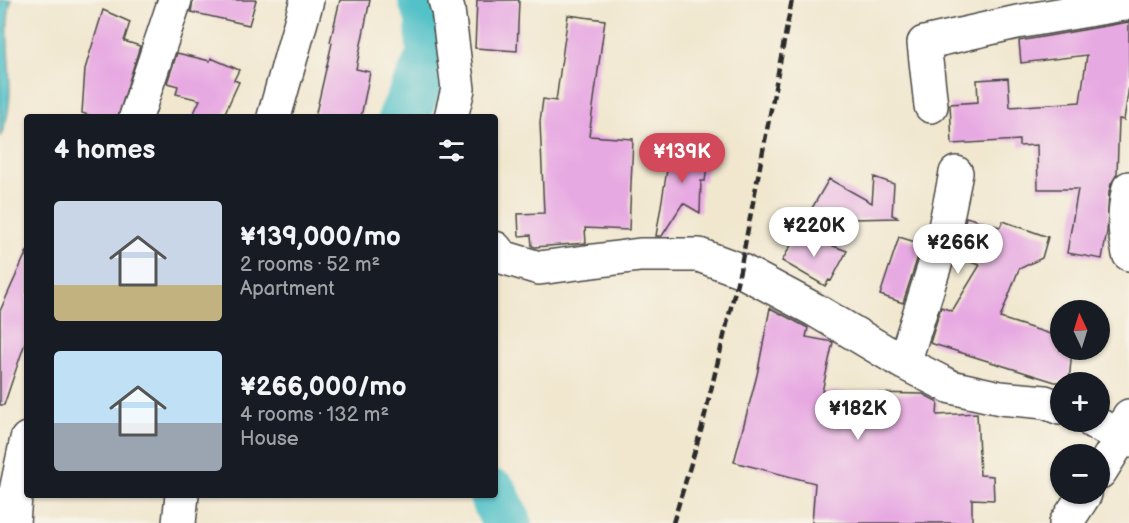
<!DOCTYPE html>
<html lang="en">
<head>
<meta charset="utf-8">
<style>
	body { margin:0; font-family:"Balsamiq Sans",sans-serif; background:#20242c; color:#f1f3f6; height:100vh; display:flex; flex-direction:column; font-size:22px; white-space:nowrap }
	* { box-sizing:border-box; margin:0 }
	p { font-size:20px; color:#9ea1a6 }
	.icon { flex:none; width:33px; height:33px; fill:none; stroke:currentColor; stroke-width:2; stroke-linecap:round; stroke-linejoin:round }
	.map { position:relative; flex:1; overflow:hidden }
	.sheet { position:absolute; left:24px; top:114px; width:474px; height:384px; display:flex; flex-direction:column; background:#171b24; border-radius:6px; box-shadow:0 2px 4px #0004 }
	.sheet>* { flex:none }
	.needle { width:39px; rotate:356deg }
	.controls { position:absolute; left:1050px; top:300px; display:grid; gap:12px }
	.controls a { display:grid; place-items:center; width:60px; height:60px; border-radius:50%; background:#171b24; box-shadow:0 2px 4px #0004; font-size:30px }
	.price { position:absolute; translate:-50% -51px; padding:0 14px; border-radius:21px; background:#fff; color:#222; font-size:20px; line-height:39px; filter:drop-shadow(0 2px 3px #0008) }
	.price::after { content:''; position:absolute; left:50%; top:36px; width:18px; height:14px; margin-left:-9px; background:inherit; clip-path:polygon(0 0,100% 0,50% 100%) }
	.price.current { background:#d1495b; color:#fff }
	ul { padding:0; list-style:none }
	li { display:flex; align-items:center; gap:18px; height:150px; padding:0 30px }
	li span { display:grid; place-items:center; flex:none; width:168px; height:120px; border-radius:6px; color:#555 }
	li>.icon { margin-inline-start:auto }
	span .icon { width:72px; height:72px; fill:#fffc; stroke-width:1 }
	li b { font-size:26px }
	h2 { display:flex; justify-content:space-between; align-items:center; height:72px; padding:0 30px; font-size:26px }
	.map>svg:first-child { display:block }
	.water { fill:#53c1c8; stroke:#3f767a; stroke-width:1.5 }
	.lines { fill:none; stroke-linecap:round; stroke-linejoin:round }
	.river { stroke:#53c1c8; stroke-width:50 }
	.building { fill:#e7a9e2 }
	.street-casing { stroke:#494744; stroke-width:36 }
	.secondary-casing { stroke:#494744; stroke-width:36 }
	.street { stroke:#fff; stroke-width:33 }
	.secondary { stroke:#fff; stroke-width:33 }
	.rail { stroke:#2b2b2b; stroke-width:4.5; stroke-dasharray:9 4.5; stroke-linecap:butt }
</style>
</head>
<body>
<div class="map">
<svg width="1129" height="523" viewBox="0 0 1129 523">
	<rect width="100%" height="100%" fill="#f7f3e8"/>
	<filter id="ink" filterUnits="userSpaceOnUse"><feTurbulence type="fractalNoise" baseFrequency=".0167" numOctaves="2"/><feDisplacementMap in="SourceGraphic" scale="12" xChannelSelector="R" yChannelSelector="G"/><feConvolveMatrix kernelMatrix="1 2 1 2 8 2 1 2 1" color-interpolation-filters="sRGB"/></filter>
	<filter id="wash" filterUnits="userSpaceOnUse"><feTurbulence type="fractalNoise" baseFrequency=".008" numOctaves="4" result="noise"/><feDisplacementMap in="SourceGraphic" scale="24" xChannelSelector="R" yChannelSelector="G"/><feGaussianBlur stdDeviation="1.35" result="paint"/><feColorMatrix in="noise" values="0 0 0 0 0 0 0 0 0 0 0 0 0 0 0 0 0 1.4 0 .05"/><feComposite in="paint" operator="in"/></filter>
	<g filter="url(#wash)">
		<rect width="100%" height="100%" fill="#f1e7cf"/>
		<!-- water -->
		<path class="water" d="M0 0H11C0 44 21 95 0 137Z"/>
		<g class="lines">
			<!-- river -->
			<path class="river" d="M403 117 431 57 430 17 423 0
				M494 495 507 523"/>
		</g>
		<g id="blocks">
			<!-- building -->
			<path class="building" d="M193 0H256L249 25 191 12Z
				M340 0H370L356 69 370 72 361 117H315L332 43 330 42Z
				M477 0H519L517 51 475 48Z
				M103 10 130 22 124 41 140 46 118 117H94L82 113 85 69Z
				M568 15 605 20 589 136 633 139 629 230 585 228 586 243 535 247 532 246 531 235 519 236 518 214 544 213 540 122 543 99 556 101Z
				M1129 22V86L1124 120 1119 119 1117 174 1111 184 1109 192 1107 232 1102 259 1067 253 1078 189H1038L1037 145 1019 146V140L952 144 950 104 978 102 977 80 1008 78 1010 107 1080 102 1087 55 1021 63 1019 41Z
				M177 53 210 61 211 58 239 70 234 80 239 82 223 117H192L200 100 176 94 178 86 167 83Z
				M671 146 709 153 705 181H701L700 213 683 203 662 236H656Z
				M874 177 894 184 892 215 899 218 805 220 829 179 872 203Z
				M966 217 1000 227 1003 221 1048 237 1042 258 1019 269 1000 318 1060 337V350H1072L1069 382H1055L930 343 941 307 952 311 980 265 957 258Z
				M798 233 847 251 831 281 829 280 825 286 782 261Z
				M899 237 922 244 903 303 880 295Z
				M27 251V337L4 405H0V311Z
				M770 308 808 328 806 337 833 342 822 392 923 394 938 402 937 415 977 413 980 475 993 476 994 500 972 499V523H812L815 483 734 462 757 375Z"/>
		</g>
	</g>
	<g filter="url(#ink)">
		<use href="#blocks" fill-opacity="0" stroke="#494744" stroke-width="1.5"/>
		<g class="lines">
			<defs>
				<path id="street" d="M445 0 448 10 458 89 451 117
					M931 106 924 43 1017 22 1129 3
					M136 117 175 0
					M1129 188C1124 209 1124 233 1129 254
					M495 248 502 257 539 268 640 255H699L740 270 815 310 904 363 951 387 1000 398 1045 402 1060 408
					M904 363 942 242 956 173
					M1093 422 1129 441
					M1100 472 1122 437 1129 416
					M13 523 15 496 27 439
					M1066 523 1085 494"/>
				<path id="secondary" d="M274 117 307 0
					M179 523 182 495"/>
			</defs>
			<!-- street casing -->
			<use href="#street" class="street-casing"/>
			<!-- secondary casing -->
			<use href="#secondary" class="secondary-casing"/>
			<!-- street -->
			<use href="#street" class="street"/>
			<!-- secondary -->
			<use href="#secondary" class="secondary"/>
			<!-- rail -->
			<path class="rail" d="M673 523 702 427 740 270 792 0"/>
		</g>
	</g>
</svg>
<div class="controls">
<a><svg class="needle" viewBox="-14 -14 28 28"><path d="M0-13l5 13h-10z" fill="#e53935"/><path d="M0 13l5-13h-10z" fill="#9ea1a6"/></svg></a>
<a>+</a>
<a>−</a>
</div>
<b class="price current" style="left:682px;top:184px">¥139K</b>
<b class="price" style="left:814px;top:258px">¥220K</b>
<b class="price" style="left:958px;top:275px">¥266K</b>
<b class="price" style="left:858px;top:441px">¥182K</b>
<section class="sheet">
<h2>4 homes<svg class="icon" aria-label="filters" viewBox="0 0 24 24"><path d="M4 7h16M4 17h16"/><circle cx="9" cy="7" r="2"/><circle cx="15" cy="17" r="2"/></svg></h2>
<ul>
<li><span style="background:linear-gradient(#c9d6e8 70%,#c2b280 0)"><svg class="icon" aria-label="home" viewBox="0 0 24 24"><path d="M3 11l9-7 9 7M6 9v11h12V9"/></svg></span><div><b>¥139,000/mo</b><p>2 rooms · 52 m²</p><p>Apartment</p></div></li>
<li><span style="background:linear-gradient(#bfe0f5 60%,#9aa5b1 0)"><svg class="icon" aria-label="home" viewBox="0 0 24 24"><path d="M3 11l9-7 9 7M6 9v11h12V9"/></svg></span><div><b>¥266,000/mo</b><p>4 rooms · 132 m²</p><p>House</p></div></li>
</ul>
</section>
</div>
</body>
</html>
